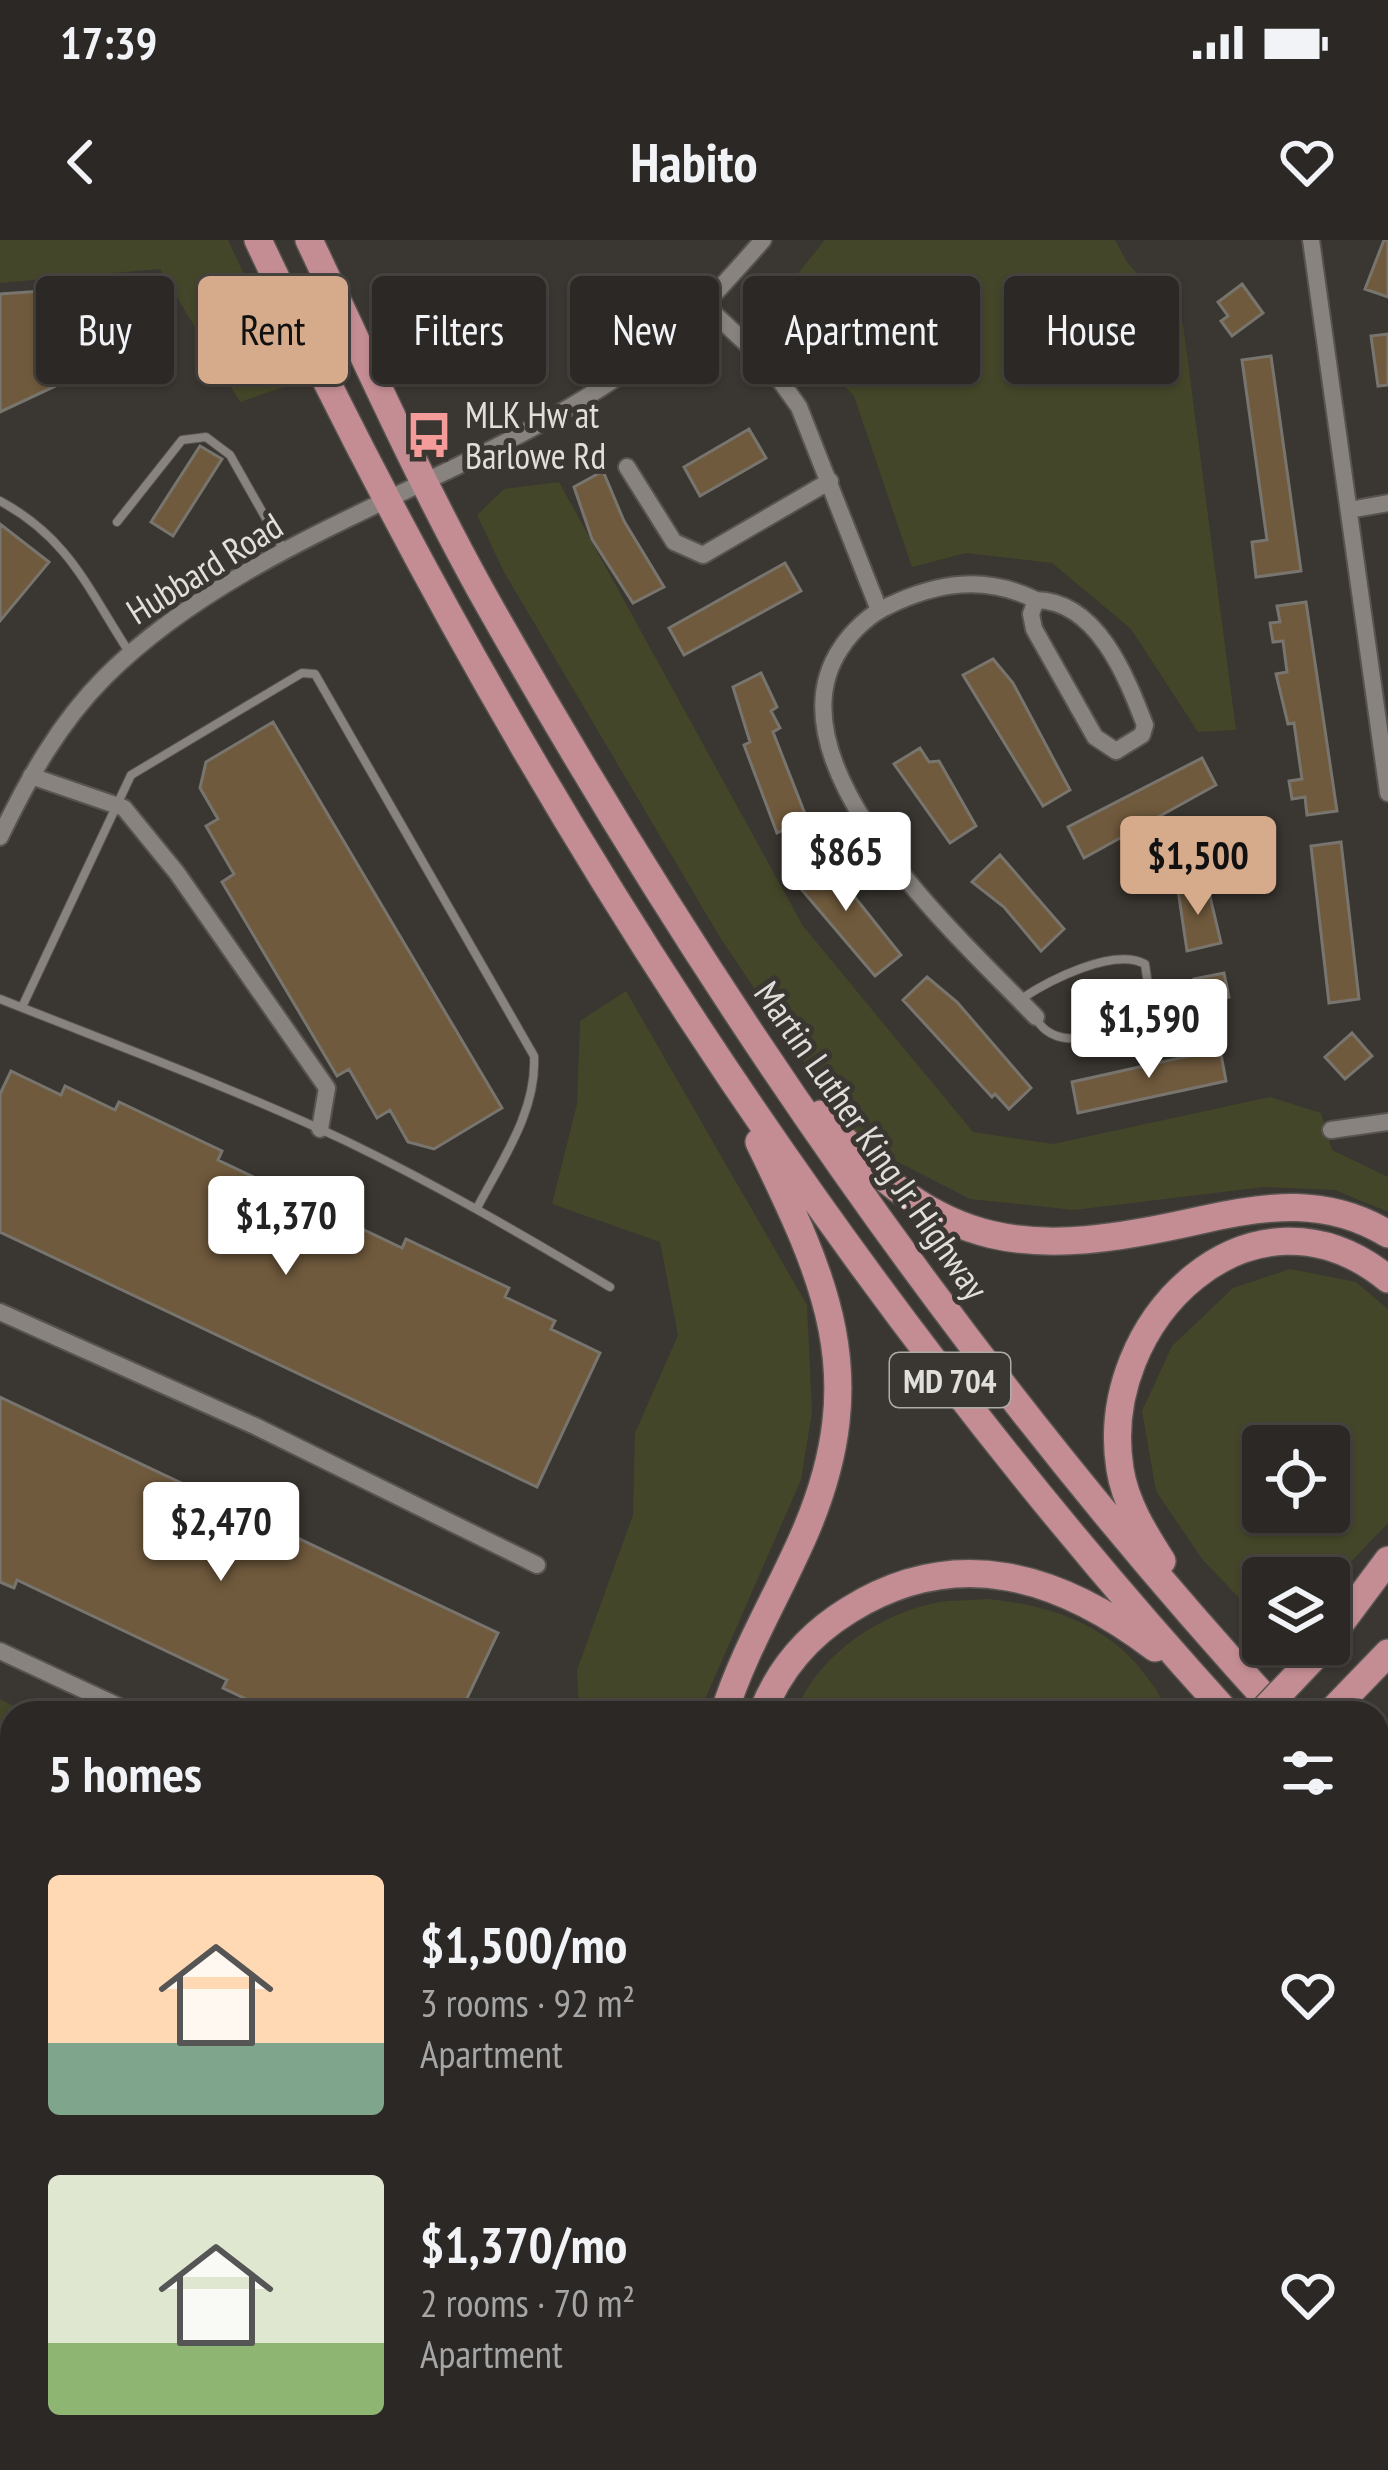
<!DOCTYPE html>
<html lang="en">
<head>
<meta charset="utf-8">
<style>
	body { margin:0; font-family:"PT Sans Narrow",sans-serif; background:#34302d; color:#f1f3f6; height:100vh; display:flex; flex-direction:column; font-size:45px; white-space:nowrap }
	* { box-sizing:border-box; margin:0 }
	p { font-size:39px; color:#a6a6a7 }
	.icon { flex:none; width:66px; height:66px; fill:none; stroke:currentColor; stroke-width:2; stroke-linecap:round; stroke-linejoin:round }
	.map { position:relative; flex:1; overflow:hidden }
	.sheet { position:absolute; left:0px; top:1461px; width:1389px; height:771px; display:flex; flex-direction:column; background:#2c2825; border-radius:36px 36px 0 0; box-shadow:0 3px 9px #0004,0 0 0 3px #484442 }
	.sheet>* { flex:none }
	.hud { position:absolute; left:36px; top:36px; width:1317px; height:108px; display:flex; gap:24px }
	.controls { position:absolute; left:1242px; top:1185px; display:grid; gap:24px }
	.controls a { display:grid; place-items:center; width:108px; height:108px; border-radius:12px; background:#2c2825; box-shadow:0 3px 9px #0004,0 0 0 3px #484442; font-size:60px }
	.price { position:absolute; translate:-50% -102px; padding:0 27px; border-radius:12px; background:#fff; color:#222; font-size:39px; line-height:78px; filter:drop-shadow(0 3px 6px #0008) }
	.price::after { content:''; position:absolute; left:50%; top:72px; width:36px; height:27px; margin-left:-18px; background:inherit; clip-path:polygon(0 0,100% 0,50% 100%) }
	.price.active { background:#d6ab8b; color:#111 }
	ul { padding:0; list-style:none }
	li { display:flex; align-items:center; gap:36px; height:300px; padding:0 48px }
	li span { display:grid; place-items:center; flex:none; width:336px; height:240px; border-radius:12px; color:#555 }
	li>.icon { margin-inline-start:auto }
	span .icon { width:144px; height:144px; fill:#fffc; stroke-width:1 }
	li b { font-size:51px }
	h2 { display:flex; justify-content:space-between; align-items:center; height:144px; padding:0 48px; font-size:51px }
	.tag { padding:0 42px; border-radius:12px; background:#2c2825; box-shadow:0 3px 9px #0004,0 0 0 3px #484442; font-size:42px; line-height:108px }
	.tag.active { background:#d6ab8b; color:#111 }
	.status { display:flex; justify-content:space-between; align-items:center; height:84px; padding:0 60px; background:#2c2825; direction:ltr }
	.status svg { height:33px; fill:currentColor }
	header { display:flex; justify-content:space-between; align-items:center; height:156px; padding:0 48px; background:#2c2825; font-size:54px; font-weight:700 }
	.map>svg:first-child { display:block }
	.green { fill:#444629; fill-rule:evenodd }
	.building { fill:#705a3d; stroke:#78746e; stroke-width:3 }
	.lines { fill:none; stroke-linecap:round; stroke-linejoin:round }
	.service-casing { stroke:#575350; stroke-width:10 }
	.minor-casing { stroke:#575350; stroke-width:20 }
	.primary-casing { stroke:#575350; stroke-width:30 }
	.service { stroke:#88837e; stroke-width:8 }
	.minor { stroke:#88837e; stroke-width:16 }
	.primary { stroke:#c38d93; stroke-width:27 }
	.primary-bridge-casing { stroke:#575350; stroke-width:30; stroke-linecap:butt }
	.primary-bridge { stroke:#c38d93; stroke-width:27 }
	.labels { text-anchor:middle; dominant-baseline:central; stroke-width:10; stroke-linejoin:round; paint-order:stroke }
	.shield { fill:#3a3631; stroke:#afaca9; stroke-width:3 }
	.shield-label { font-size:33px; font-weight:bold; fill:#e1dfdc }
	.poi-label { font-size:36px; fill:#e1dfdc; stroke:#3a3631; text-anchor:start }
	.street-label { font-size:36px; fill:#e1dfdc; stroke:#3a3631 }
</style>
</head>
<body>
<div class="status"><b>17:39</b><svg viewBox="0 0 49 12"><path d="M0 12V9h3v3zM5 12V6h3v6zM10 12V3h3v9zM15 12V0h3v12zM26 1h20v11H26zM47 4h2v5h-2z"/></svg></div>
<header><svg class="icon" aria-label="back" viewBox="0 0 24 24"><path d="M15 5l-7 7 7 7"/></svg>Habito<svg class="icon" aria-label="heart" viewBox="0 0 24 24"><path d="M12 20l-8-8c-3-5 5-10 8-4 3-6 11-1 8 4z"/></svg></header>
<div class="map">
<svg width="1388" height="2230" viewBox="0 0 1388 2230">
	<rect width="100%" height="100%" fill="#3a3631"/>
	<!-- green -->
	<path class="green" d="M0 0H228L295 143 240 162 160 29 0 43Z
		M825 0H1115L1127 22 1183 84 1236 490 1198 492 1131 389 1052 323 966 313 912 327 854 156 769 69Z
		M559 242 803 686 973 892 1053 904 1270 857 1321 873 1332 910 1388 937V972L1335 950 1264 947 1074 970 970 959 857 901 721 699 504 332 477 275 504 249Z
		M626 751 807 1065 812 1172 801 1240 699 1473H579L577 1430 633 1275 635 1193 678 1095 660 1002 552 964 577 864 580 781Z
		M1290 1029 1356 1042 1388 1069V1283L1329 1345V1338H1263V1383L1202 1319 1156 1251 1142 1171 1172 1106 1233 1048ZM1263 1206H1329V1272H1263Z
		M987 1359C1051 1365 1111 1385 1149 1440 1157 1451 1164 1459 1163 1473H795C817 1417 873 1378 930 1364 948 1359 969 1361 987 1359Z
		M0 1459 27 1473H12V2220H591L585 2230H0Z
		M1377 1703 1388 1715V2017L1377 2021Z
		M883 2220H1030L1025 2230H899Z"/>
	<!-- building -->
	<path class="building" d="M1384 0H1388V57L1365 49Z
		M141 44 164 95 0 172V54Z
		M1242 44 1263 73 1232 96 1221 81 1228 76 1218 62Z
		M1388 94V145L1378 146 1371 96Z
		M1271 116 1301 331 1256 337 1252 302 1267 300 1242 120Z
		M749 189 766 218 700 256 684 227Z
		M200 206 222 219 173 296 151 282Z
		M603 231 624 281 664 347 633 363 592 299 574 247Z
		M0 284 49 322 0 381Z
		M785 323 801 351 684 415 669 388Z
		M1306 362 1337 571 1307 575 1305 557 1292 559 1289 541 1302 539 1294 483 1288 484 1276 434 1287 432 1283 401 1273 402 1270 383 1280 382 1277 366Z
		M993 419 1013 443 1070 550 1043 566 963 435Z
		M761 433 777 467 771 471 780 488 773 492 807 579 777 593 744 505 750 502 733 447Z
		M273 482 502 868 434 909 408 902 390 870 377 878 349 829 337 836 222 642 234 634 206 586 218 579 200 548 206 522Z
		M920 508 929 522 939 521 976 586 950 603 894 524Z
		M1202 518 1216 545 1084 618 1068 587Z
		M1341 602 1359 759 1329 763 1311 606Z
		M818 611 901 715 875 736 802 650 806 647 793 630Z
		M1000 615 1064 689 1041 711 1004 667 972 642Z
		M1207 644 1221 703 1187 711 1178 650Z
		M1224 733 1229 757 1199 764 1194 739Z
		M927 737 957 762 1031 848 1009 869 995 854 992 857 903 760Z
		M1352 793 1372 816 1345 839 1325 817Z
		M1220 809 1226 841 1078 873 1072 842Z
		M11 831 61 855 65 846 115 870 119 862 222 911 218 920 402 1008 406 999 509 1048 505 1057 555 1081 551 1089 600 1113 537 1247 0 992V854Z
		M0 1157 498 1393 460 1473H275L223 1448 227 1440 17 1340 14 1348 0 1342Z"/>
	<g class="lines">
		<defs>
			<path id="service" d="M0 261C69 298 88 349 129 412
				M117 282 182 200 206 197 230 215 285 312
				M0 759C116 805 233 848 346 901 437 945 523 995 610 1047
				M1021 759C1048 741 1113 707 1145 724L1152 773 1144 784C1110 791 1058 815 1037 780
				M22 767 131 535 302 433 315 434 534 816C537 871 502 920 477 968
				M349 2220 353 2230"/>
			<path id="minor" d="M1311 0 1388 553
				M704 64 769 125 799 167 879 370
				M627 227 674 302 703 315 830 241
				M1349 270 1388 263
				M1036 360C1097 361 1126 436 1145 485L1142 495 1116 511 1095 497 1034 389 1031 374Z
				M31 536 124 568 177 633 327 848 320 889
				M0 597C28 539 59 483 105 437 248 294 476 241 639 122 686 88 725 43 763 0
				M1036 777C963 701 763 523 841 408 852 391 870 374 888 366 938 342 985 335 1036 360
				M1331 890 1388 882
				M0 1072 255 1186 537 1325
				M0 1411 133 1473
				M1377 2130 1388 2138
				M532 2230 538 2220
				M1381 2230 1388 2217"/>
			<path id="primary" d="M258 0C509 533 830 1036 1227 1473
				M309 0C365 118 418 237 481 351 706 752 967 1133 1279 1473
				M821 874C941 1015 1029 1019 1201 980 1267 965 1327 957 1388 994
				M1162 1321C1144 1293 1125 1262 1120 1229 1096 1080 1253 929 1388 1039
				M1329 1399 1388 1320
				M724 1473C744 1409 781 1350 807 1288 871 1135 826 1040 759 902
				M762 1473C779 1429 810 1394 849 1370 957 1303 1060 1336 1155 1408
				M1330 1473 1388 1413
				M1377 1580 1388 1592
				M1377 1654 1388 1669
				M1377 2039 1388 2037
				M1377 2067H1388
				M630 2230 636 2220
				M686 2230 692 2220"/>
		</defs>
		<!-- service casing -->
		<use href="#service" class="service-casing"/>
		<!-- minor casing -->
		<use href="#minor" class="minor-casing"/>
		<!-- primary casing -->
		<use href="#primary" class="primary-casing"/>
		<!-- service -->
		<use href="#service" class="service"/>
		<!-- minor -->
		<use href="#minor" class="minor"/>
		<!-- primary -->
		<use href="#primary" class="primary"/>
		<defs>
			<path id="primary-bridge" d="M1261 1473 1318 1413"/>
		</defs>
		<!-- primary-bridge casing -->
		<use href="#primary-bridge" class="primary-bridge-casing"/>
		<!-- primary-bridge -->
		<use href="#primary-bridge" class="primary-bridge"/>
	</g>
	<!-- icons -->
	<defs>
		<symbol id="bus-bare" viewBox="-9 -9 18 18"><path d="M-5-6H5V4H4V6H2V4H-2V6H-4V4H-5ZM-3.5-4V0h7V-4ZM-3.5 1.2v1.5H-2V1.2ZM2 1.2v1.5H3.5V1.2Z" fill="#f59b99" stroke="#3a3631" stroke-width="2.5" paint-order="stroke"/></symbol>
	</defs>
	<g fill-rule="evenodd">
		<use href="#bus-bare" x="396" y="162" width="66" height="66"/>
	</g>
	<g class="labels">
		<!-- shield labels -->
		<rect class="shield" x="890" y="1113" width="120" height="54" rx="9"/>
		<g class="shield-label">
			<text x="950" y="1140">MD 704</text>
		</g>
		<!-- poi labels -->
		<g class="poi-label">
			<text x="465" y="174">MLK Hw at<tspan x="465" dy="41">Barlowe Rd</tspan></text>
		</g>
		<!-- street labels -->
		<g class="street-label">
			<text transform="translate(204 328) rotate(-32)">Hubbard Road</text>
			<text transform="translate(872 900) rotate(55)">Martin Luther King Jr. Highway</text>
		</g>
	</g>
</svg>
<div class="controls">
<a><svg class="icon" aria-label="locate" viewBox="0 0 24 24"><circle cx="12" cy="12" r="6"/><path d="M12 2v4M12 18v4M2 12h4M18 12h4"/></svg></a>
<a><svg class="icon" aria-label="layers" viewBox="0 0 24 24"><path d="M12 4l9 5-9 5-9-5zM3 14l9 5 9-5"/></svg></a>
</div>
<b class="price" style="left:846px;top:674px">$865</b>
<b class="price active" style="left:1198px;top:678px">$1,500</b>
<b class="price" style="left:1149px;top:841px">$1,590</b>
<b class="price" style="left:286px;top:1038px">$1,370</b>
<b class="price" style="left:221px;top:1344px">$2,470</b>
<div class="hud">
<a class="tag">Buy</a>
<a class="tag active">Rent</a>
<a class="tag">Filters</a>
<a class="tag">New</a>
<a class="tag">Apartment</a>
<a class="tag">House</a>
</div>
<section class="sheet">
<h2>5 homes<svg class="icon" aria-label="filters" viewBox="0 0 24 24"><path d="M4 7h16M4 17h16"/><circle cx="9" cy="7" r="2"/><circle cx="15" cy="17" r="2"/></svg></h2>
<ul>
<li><span style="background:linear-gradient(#ffd9b3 70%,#7fa58c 0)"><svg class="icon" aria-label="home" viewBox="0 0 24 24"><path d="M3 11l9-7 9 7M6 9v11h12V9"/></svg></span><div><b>$1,500/mo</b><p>3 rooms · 92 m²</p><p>Apartment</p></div><svg class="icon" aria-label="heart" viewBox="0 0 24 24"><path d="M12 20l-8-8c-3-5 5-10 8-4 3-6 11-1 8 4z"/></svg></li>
<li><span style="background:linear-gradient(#dfe7d0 70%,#8fb573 0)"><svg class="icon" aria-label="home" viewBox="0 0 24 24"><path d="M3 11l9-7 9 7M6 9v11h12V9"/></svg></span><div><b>$1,370/mo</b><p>2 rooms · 70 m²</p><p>Apartment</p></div><svg class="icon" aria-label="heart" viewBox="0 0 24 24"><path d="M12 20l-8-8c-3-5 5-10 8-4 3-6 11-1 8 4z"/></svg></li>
</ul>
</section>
</div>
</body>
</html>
